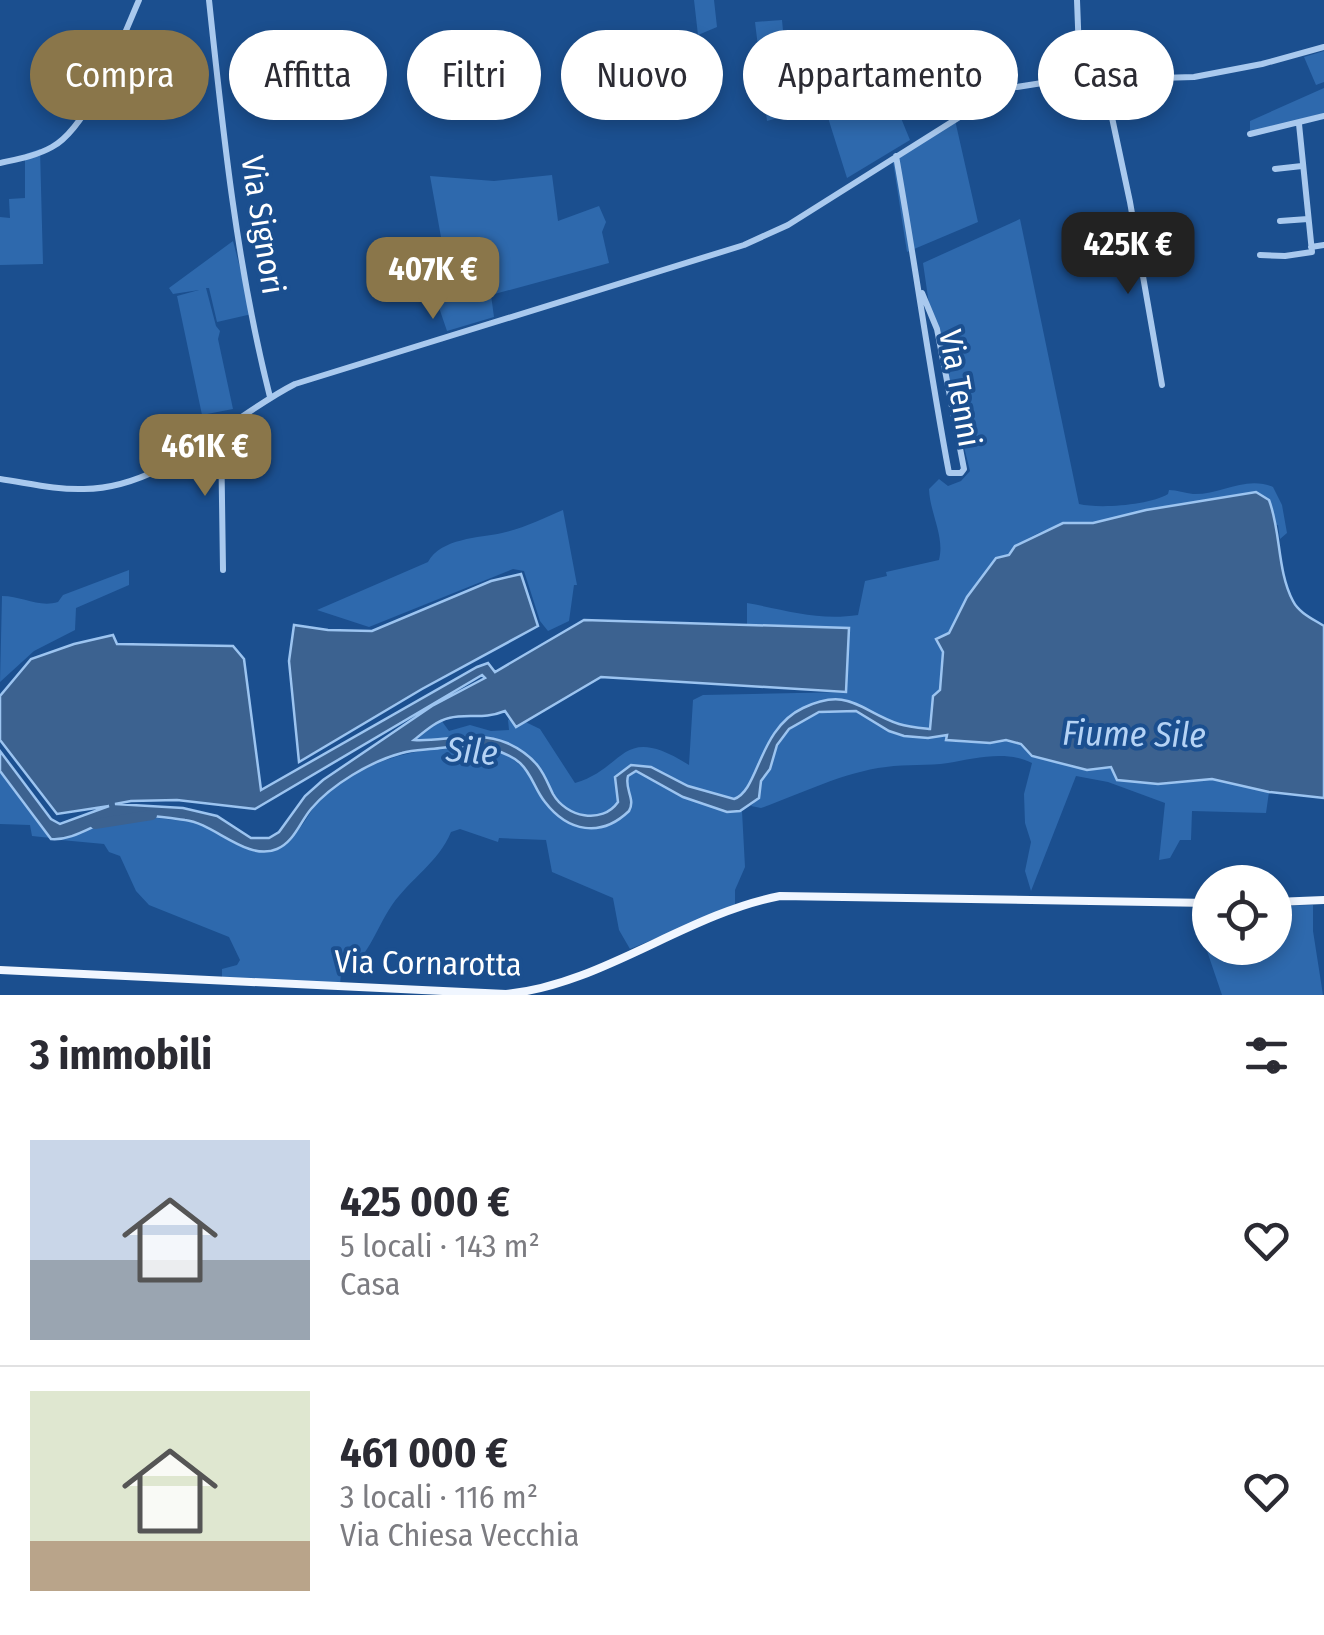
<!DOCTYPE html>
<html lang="it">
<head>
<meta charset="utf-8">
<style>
	body { margin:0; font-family:"Fira Sans Condensed",sans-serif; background:#f2f2f3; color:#2b2b33; height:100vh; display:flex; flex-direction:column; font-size:38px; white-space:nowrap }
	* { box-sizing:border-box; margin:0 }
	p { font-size:32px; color:#7c7c81 }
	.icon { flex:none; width:55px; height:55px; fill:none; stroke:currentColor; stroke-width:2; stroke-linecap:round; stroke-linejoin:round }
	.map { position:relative; height:995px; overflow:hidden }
	.panel { display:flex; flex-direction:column; background:#fff; flex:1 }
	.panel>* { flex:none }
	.hud { position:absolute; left:30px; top:30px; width:1265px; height:90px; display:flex; gap:20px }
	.buttons { position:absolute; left:1192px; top:865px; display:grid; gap:20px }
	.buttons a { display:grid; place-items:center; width:100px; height:100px; border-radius:50%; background:#fff; box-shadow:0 5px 15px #0003; font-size:50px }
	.price { position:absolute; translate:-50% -85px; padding:0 22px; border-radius:20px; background:#8a764a; color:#fff; font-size:32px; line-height:65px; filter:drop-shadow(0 2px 5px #0008) }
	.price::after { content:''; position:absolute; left:50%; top:60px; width:30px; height:22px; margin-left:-15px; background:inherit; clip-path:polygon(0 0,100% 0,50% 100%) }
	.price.active { background:#222; color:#fff }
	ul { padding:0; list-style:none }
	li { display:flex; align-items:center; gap:30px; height:250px; padding:0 30px }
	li+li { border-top:2px solid #e1e1e2 }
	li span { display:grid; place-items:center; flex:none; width:280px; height:200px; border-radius:0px; color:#555 }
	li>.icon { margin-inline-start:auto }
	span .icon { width:120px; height:120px; fill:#fffc; stroke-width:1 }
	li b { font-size:42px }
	h2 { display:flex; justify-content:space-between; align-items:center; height:120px; padding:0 30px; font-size:42px }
	.tag { padding:0 35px; border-radius:45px; background:#fff; box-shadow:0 5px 15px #0003; font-size:35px; line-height:90px }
	.tag.active { background:#8a764a; color:#fff }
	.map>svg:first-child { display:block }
	.green { fill:#2e69ad }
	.water { fill:#3c6290; stroke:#9cc4f0; stroke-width:2.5; fill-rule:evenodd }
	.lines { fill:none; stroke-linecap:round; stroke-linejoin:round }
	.river { stroke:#3c6290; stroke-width:10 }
	.minor { stroke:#a9c9ee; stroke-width:6 }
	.major { stroke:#f0f6ff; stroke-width:8 }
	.labels { text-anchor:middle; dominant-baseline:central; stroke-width:8; stroke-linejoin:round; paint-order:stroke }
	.street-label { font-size:32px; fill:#fff; stroke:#1b4f8f }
	.water-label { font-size:35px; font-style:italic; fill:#b5d3f5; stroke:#1b4f8f }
</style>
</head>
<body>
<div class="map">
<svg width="1324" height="995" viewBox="0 0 1324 995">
	<rect width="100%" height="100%" fill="#1b4f8f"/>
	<!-- green -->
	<path class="green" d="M694 0H714L717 27 698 35Z
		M782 20 791 114 767 121 755 22Z
		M1324 51V82L1316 85 1304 57Z
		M873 80 887 84 910 140 847 178 824 105 874 88Z
		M1324 88V113L1250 133V121Z
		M955 120 978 222 907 252 893 162Z
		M40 149 43 264 0 265V217L10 218 9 199 25 198V154Z
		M552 175 558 221 599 206 606 222 602 232 609 263 491 295 494 317 447 331 433 290 450 287 430 176 494 181Z
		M1020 219 1079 504C1100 509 1150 505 1168 494L1169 490C1177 490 1185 493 1193 494 1220 495 1246 475 1273 487L1282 505 1287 533 1280 539 1278 525C1246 519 1210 507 1178 506 1148 505 1121 519 1093 523 1083 524 1071 521 1062 524 1044 531 1020 538 1009 555L996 558 967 597 949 633 941 664 940 690 931 705 930 729C920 728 909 727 899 724 862 712 844 688 803 708 762 727 757 791 734 799L688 786 651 767 615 777 618 802C603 824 574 818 558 800 541 782 540 757 513 747 480 734 446 739 412 741L441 720 449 731 470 725 491 731 509 730 508 720 513 716 540 729 575 783C627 768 620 722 689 765L693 700 703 695 846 692 849 628 747 624V603C786 610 818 621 858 615L865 581 887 576 886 572 939 560C945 536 930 514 929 489L939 479 948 486 961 481 970 471 930 311 923 263Z
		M233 241 252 314 217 322 209 288H206L216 326 220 331 218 339 233 409 202 415 177 296 199 290 173 294 169 288Z
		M563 510 577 585H574L569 621 548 631 540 621 524 571 513 569 369 627 317 610 428 562C441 538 479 538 502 533 522 529 544 518 563 510Z
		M129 570V585L76 608 75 630 34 651 0 682 2 596C22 596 39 608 58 602L63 595Z
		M846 709C864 712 874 724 890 732 910 741 928 735 948 735L946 741 972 743 1006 740 1021 744 1032 756 1087 770 1112 767 1212 779 1269 792 1266 813 1192 811 1191 840H1180L1170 858 1159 860 1165 803 1108 782 1076 776 1031 891 1025 871 1031 842 1025 823 1024 794 1032 763C1007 750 975 758 948 763 928 766 907 764 886 767 843 772 801 794 761 808L751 806C760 797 757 790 762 779 783 733 791 714 846 709Z
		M446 747 487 749 508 755 529 773 545 803 599 829C649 812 621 804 628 776L636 771 671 791 727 812 742 811 745 867 735 890V906L630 949 619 930 613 898 552 872 546 840 499 838 498 842 460 829 451 832C438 863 411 878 392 905 375 930 369 959 341 974L340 985 222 979V969L237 965 240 960 229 937 149 905 136 891 120 856 109 852 104 844 61 840 98 824 132 815 201 823 250 849C262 845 285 841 295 833 306 824 311 806 324 796 363 764 397 753 446 747Z
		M0 771 51 838 32 836 30 825 0 824Z
		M1313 905V931L1323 995H1222L1206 948H1275V906Z"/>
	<!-- water -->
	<path class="water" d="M1256 492 1269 500C1281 531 1277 571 1293 601 1299 613 1313 619 1324 626V798L1269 792 1212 779 1158 784 1117 780 1111 767 1087 770 1032 756 1021 744 1006 740 990 743 946 740 947 735 928 738 904 736 889 731 856 711 819 712 789 729 777 745 770 769 761 781 759 798 740 811 727 812 683 797 636 771 628 776C624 789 636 799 629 811 601 838 568 832 545 802 535 790 532 774 520 763 499 745 466 745 440 748 428 750 413 749 402 753 371 761 331 785 311 809 300 822 294 842 277 849 247 862 214 823 185 820 163 817 138 813 116 818 95 823 74 841 51 839L0 771V751L51 819 60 824 109 806 57 814 0 740V696L31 659 74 644 113 635 117 644 233 646 244 659 261 790 477 667 488 663 495 672 584 620 849 628 846 692 601 677 516 727 505 711C483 720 468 713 449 718 436 721 424 732 414 740 442 742 478 730 507 743 518 748 530 756 538 766 545 775 548 784 553 794 566 817 602 825 618 802L615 777 631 765 651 767 688 786 734 799C759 791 758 729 803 708 849 686 860 711 899 724 908 727 920 728 930 729L933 696 940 690 943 652 936 639 949 633 967 597 996 558 1009 555 1015 546 1063 523H1093L1146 510ZM482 675 485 678 432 706 323 780 305 796 279 832 269 838H251L217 816 183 808 115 804 131 801 177 800 255 809Z
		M521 574 538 626 422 689 299 762 289 661 294 625 328 630 372 631 491 581Z"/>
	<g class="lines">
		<!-- river -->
		<path class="river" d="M95 824 152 815"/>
		<!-- minor -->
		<path class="minor" d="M209 0C223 133 237 267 270 397
			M1077 0 1080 80
			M1104 80 1130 202 1162 385
			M889 82C926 70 960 67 998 80L1004 89
			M1250 134 1324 116
			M896 156C915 262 929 367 949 473H961L964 469 937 329 922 293
			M0 163C18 159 36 156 52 147 89 127 122 39 139 0
			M1275 169 1302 166
			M1280 221 1308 219
			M1311 247 1324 245
			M1260 255 1285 256 1312 252 1299 124
			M221 431 223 570
			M0 479C28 483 56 490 84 489 165 488 226 419 295 384L744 245 788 225 1004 89 1055 81 1194 77 1262 64 1324 47"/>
		<!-- major -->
		<path class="major" d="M1275 902 1324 900
			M0 970 506 994C601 985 686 914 780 896L1210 903"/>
	</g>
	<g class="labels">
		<!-- street labels -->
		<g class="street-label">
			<text transform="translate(263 225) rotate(81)">Via Signori</text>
			<text transform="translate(960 388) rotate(80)">Via Tenni</text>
			<text transform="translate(428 963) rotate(1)">Via Cornarotta</text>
		</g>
		<!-- water labels -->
		<g class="water-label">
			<text transform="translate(1134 734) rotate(1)">Fiume Sile</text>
			<text transform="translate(472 751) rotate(5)">Sile</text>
		</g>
	</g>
</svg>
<div class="buttons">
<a><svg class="icon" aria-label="locate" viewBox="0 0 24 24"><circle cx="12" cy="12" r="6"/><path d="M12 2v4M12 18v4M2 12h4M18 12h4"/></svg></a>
</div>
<b class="price active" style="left:1128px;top:297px">425K €</b>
<b class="price" style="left:433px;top:322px">407K €</b>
<b class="price" style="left:205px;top:499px">461K €</b>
<div class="hud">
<a class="tag active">Compra</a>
<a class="tag">Affitta</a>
<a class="tag">Filtri</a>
<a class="tag">Nuovo</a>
<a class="tag">Appartamento</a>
<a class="tag">Casa</a>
</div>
</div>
<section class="panel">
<h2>3 immobili<svg class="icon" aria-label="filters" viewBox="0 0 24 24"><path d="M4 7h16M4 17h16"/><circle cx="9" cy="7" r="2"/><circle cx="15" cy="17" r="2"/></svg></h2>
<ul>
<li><span style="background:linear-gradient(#c9d6e8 60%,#9aa5b1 0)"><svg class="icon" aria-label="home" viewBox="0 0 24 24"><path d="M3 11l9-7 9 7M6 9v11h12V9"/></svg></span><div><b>425 000 €</b><p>5 locali · 143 m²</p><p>Casa</p></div><svg class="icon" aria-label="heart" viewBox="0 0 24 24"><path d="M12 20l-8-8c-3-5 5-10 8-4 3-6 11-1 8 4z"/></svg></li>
<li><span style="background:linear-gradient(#dfe7d0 75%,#b9a48a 0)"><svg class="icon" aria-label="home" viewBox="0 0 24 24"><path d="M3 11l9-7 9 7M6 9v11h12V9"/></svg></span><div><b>461 000 €</b><p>3 locali · 116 m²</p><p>Via Chiesa Vecchia</p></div><svg class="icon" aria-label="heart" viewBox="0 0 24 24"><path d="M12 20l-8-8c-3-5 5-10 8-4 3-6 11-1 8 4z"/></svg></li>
</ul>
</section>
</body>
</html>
